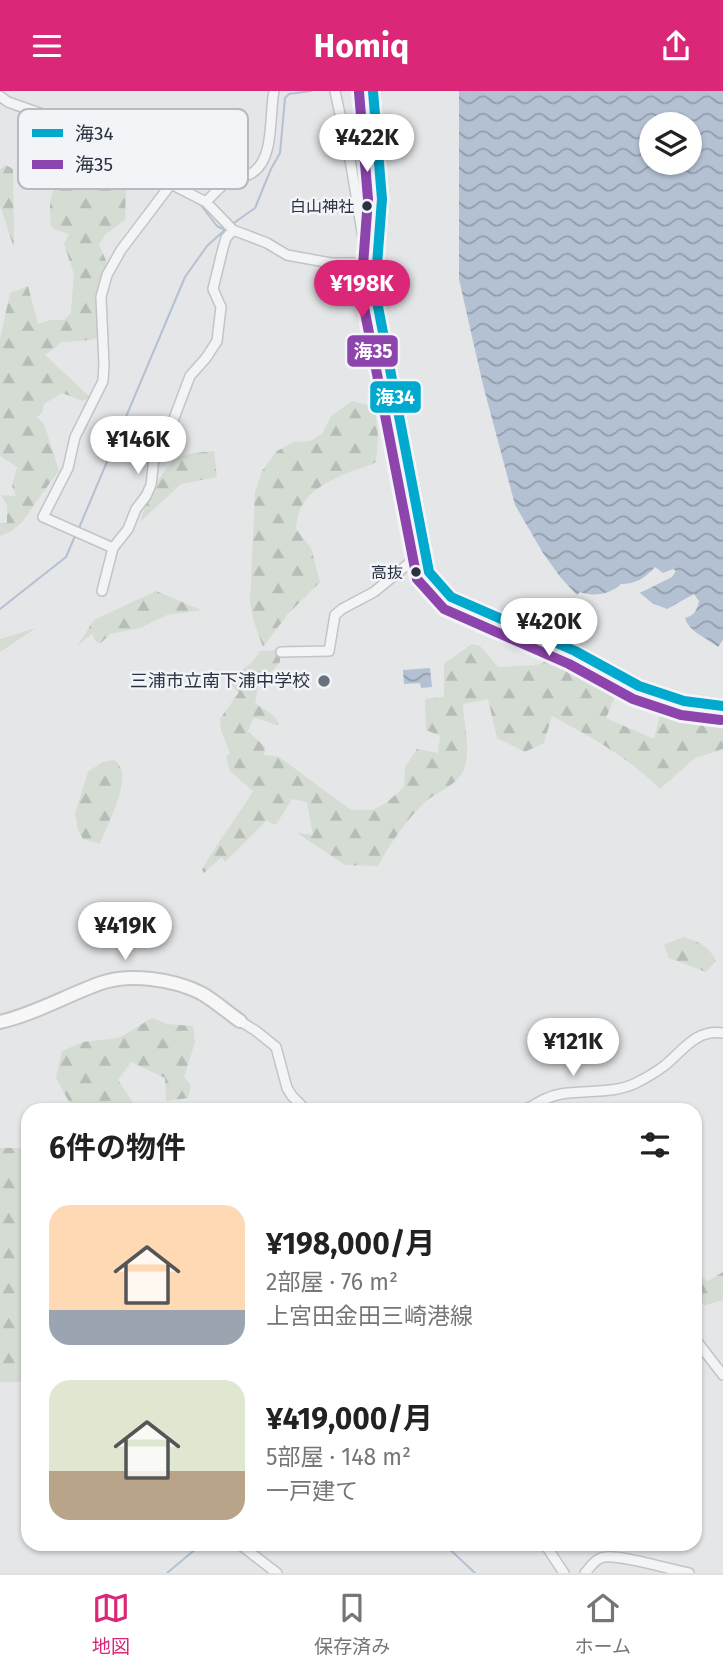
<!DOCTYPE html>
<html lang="ja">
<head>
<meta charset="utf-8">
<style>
	body { margin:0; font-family:"Fira Sans","Noto Sans JP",sans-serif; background:#f2f2f2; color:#222; height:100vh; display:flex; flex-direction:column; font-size:26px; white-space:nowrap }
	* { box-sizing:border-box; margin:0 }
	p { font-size:23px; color:#767676 }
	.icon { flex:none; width:38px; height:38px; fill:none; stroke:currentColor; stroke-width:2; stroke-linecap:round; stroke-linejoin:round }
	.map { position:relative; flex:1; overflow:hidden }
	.panel { position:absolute; left:21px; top:1012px; width:681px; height:448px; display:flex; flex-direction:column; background:#fff; border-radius:21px; box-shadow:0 2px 5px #0004 }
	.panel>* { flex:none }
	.tools { position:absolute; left:639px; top:21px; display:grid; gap:14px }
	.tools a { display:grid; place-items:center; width:63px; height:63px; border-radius:50%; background:#fff; box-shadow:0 2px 5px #0004; font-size:35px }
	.price { position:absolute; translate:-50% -60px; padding:0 16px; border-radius:24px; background:#fff; color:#222; font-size:23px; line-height:46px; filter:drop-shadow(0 2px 4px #0008) }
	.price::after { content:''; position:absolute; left:50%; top:42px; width:21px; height:16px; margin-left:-10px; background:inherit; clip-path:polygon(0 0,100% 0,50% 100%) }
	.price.selected { background:#db2777; color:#fff }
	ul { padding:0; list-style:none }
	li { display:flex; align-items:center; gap:21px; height:175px; padding:0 28px }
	li span { display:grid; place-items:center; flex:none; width:196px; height:140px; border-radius:21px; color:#555 }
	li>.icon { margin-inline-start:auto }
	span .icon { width:84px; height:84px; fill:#fffc; stroke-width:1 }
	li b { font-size:30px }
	h2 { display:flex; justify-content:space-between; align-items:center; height:84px; padding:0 28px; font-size:30px }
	header { display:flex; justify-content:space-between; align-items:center; height:91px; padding:0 28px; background:#db2777; color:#fff; font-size:32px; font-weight:700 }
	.dock { display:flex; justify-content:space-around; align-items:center; height:98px; border-top:2px solid #e0e0e0; background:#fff; font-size:19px; color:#767676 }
	.dock a { display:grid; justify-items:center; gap:4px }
	.dock .selected { color:#db2777 }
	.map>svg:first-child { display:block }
	.forest { fill:url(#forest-firs) }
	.water { fill:url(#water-waves); fill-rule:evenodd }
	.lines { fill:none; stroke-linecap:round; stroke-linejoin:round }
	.stream { stroke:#b3c1d2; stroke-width:2 }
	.street-casing { stroke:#c2c4c6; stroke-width:12 }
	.secondary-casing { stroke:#c2c4c6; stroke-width:16 }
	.street { stroke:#f3f4f5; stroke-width:9 }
	.secondary { stroke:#f7f7f7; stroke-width:12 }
	.bus-1-casing { stroke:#f2f4f7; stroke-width:16 }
	.bus-2-casing { stroke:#f2f4f7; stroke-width:16 }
	.bus-1 { stroke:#00a9ce; stroke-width:10 }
	.bus-2 { stroke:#8e44ad; stroke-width:10 }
	.bus-dot { fill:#2a3242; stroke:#f2f4f7; stroke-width:2.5 }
	.poi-dot { fill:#6b717c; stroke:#f2f4f7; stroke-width:2.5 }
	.labels { text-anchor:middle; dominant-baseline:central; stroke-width:5; stroke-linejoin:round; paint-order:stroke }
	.bus-label { font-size:16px; fill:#2a3242; stroke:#f2f4f7; text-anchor:end }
	.poi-label { font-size:18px; fill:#2a3242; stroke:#f2f4f7; text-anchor:end }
	.key { fill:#f2f4f7; stroke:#b6bac1; stroke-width:2 }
	.key-label { font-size:19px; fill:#2a3242 }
	.line-badge { stroke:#f2f4f7; stroke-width:2.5 }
	.badge-label { font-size:19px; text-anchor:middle; font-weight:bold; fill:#fff }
</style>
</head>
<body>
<header><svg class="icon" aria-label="menu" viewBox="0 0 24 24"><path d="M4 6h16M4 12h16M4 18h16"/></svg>Homiq<svg class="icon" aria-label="share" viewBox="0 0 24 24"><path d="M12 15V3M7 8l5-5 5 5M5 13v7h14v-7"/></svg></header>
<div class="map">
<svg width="723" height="1482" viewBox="0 0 723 1482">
	<defs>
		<pattern id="forest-firs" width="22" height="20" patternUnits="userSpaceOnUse" patternTransform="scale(1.75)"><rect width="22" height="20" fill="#d4dcd4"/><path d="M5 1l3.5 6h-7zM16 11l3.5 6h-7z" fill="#b6bdb7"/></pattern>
		<pattern id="water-waves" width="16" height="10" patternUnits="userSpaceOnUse" patternTransform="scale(1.75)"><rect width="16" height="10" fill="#b3c1d2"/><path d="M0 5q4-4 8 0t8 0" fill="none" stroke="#929dac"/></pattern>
	</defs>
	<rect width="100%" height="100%" fill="#e4e6e8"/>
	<!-- forest -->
	<path class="forest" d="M6 74 13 78 14 157 0 114V78Z
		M78 80 120 82 126 92 125 129 106 143 99 153 107 172 98 204 99 246 91 249 62 251 45 264 90 306 83 310 62 302 44 313 42 322 37 326 44 333 59 380C52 389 45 398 39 407 26 424 23 437 0 445V432H7V414L1 404 16 405 12 395 17 376 0 365V248L10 202 28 195 38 233 50 229H64L71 222 74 183 64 153 69 143 56 139 51 135C48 109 50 89 78 80Z
		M352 310 375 316 378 346 376 371C365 377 355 378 345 383 317 396 298 406 296 438L311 457 320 491 287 524 263 556 254 531 250 512 255 401 262 380 277 360 294 351 310 350 322 343 331 325Z
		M214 360 217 386 181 393 140 431C145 412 163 373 181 365 191 362 204 361 214 360Z
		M156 500 201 519 167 524 140 537 110 543 101 552 96 551 92 543 77 555 94 529Z
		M36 537 0 561V548Z
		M472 553 480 555 498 576 537 574 569 561 620 593 606 627 654 648 663 611 723 622V658L695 667 660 698C628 666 591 646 552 625L544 652 525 661 497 647 488 608 463 613C464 633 471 658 464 678 457 696 436 700 423 713 404 732 391 751 378 775L345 774 297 742 313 744 307 711 292 708 277 732 274 734 267 729 225 771 222 766 204 782 202 779C217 751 237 727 253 700L230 680 226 666 230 662 221 639 220 628 239 601 231 594V585C244 579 252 573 260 560L280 559V571L258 596 255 612 274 625 279 633 276 634 256 627 253 628 248 640 265 656 264 664 279 666 351 719H373L386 712 404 696 405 676 417 658 438 662 440 645 426 639 425 608 444 606V573Z
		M114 669C136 684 107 733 100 753L83 748 78 739 75 722 88 681 102 671Z
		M683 846C698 850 709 855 716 870L706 881 669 867 664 854Z
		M152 927 167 933 193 935 195 951 184 986 191 994 188 1007 166 1010 165 987 131 971 118 989 137 1018H73L56 987 62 960 83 951 119 947Z
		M0 1057H28V1291H0Z
		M723 1181V1209L706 1214 697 1212 695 1209V1184L708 1190Z"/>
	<!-- water -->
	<path class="water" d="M459 0H723V549L718 556C707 547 689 541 685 527 695 524 697 519 699 510L694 503 667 518 652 512 640 502 672 486 676 480 673 478 663 482 655 476C645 487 636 493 621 493 611 503 593 506 580 501L577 504 561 487 543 462 515 414 483 294 459 188ZM651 33H690V72H651Z
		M430 577 432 596 421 597 420 592 404 593 403 579Z"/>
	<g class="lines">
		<!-- stream -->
		<path class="stream" d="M1 12 27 24 100 49 151 94 165 95
			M173 99 200 113 217 135 223 138
			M231 134 255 117 271 78 280 62 285 7 289 3 311 0
			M79 437 185 186 207 155 227 137
			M0 518 66 466 75 445
			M443 1452 475 1482
			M167 1482 203 1452"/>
		<defs>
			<path id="street" d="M335 0 351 74 367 171
				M0 5 8 11 48 25 91 34 115 43 154 75 171 93 206 111 233 139 267 152 287 164 331 172H377
				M206 111C212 105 219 96 226 92 234 87 244 87 252 82 275 68 269 24 274 0
				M113 457 43 426 68 377 75 346 103 290 104 274 101 206 107 184 121 159 171 93
				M102 500 113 457 128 438 136 418 146 405 151 394 155 358 173 330 190 285 206 267 217 250 221 216 213 198 223 157 226 147 233 139
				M281 561 329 560 335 524 342 518 374 501 424 460
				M240 930 256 940 276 956 287 997 292 1005 305 1018
				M527 1018C537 1012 548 1005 561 1003 585 999 614 1003 636 992 646 987 656 981 664 975 683 960 695 938 723 942
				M695 1248 723 1284
				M238 1452 277 1482
				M544 1452 564 1482
				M585 1482C590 1477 594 1469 601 1467 613 1461 672 1479 689 1482"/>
			<path id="secondary" d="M373 0 382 108 375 200 429 481 451 506 575 560 639 595 684 610 723 615
				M0 931C35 923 67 904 101 892 130 882 173 888 201 902 215 910 227 921 240 930"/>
		</defs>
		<!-- street casing -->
		<use href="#street" class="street-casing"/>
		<!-- secondary casing -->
		<use href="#secondary" class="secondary-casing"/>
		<!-- street -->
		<use href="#street" class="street"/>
		<!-- secondary -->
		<use href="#secondary" class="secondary"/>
		<defs>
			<path id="bus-1" d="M373 0 382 108 375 200 429 481 451 506 575 560 639 595 684 610 723 615"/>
			<path id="bus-2" d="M359 1 368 108 361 201 417 488 444 518 569 573 633 608 681 624 721 629"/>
		</defs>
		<!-- bus-1 casing -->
		<use href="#bus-1" class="bus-1-casing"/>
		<!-- bus-2 casing -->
		<use href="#bus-2" class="bus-2-casing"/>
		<!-- bus-1 -->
		<use href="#bus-1" class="bus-1"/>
		<!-- bus-2 -->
		<use href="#bus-2" class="bus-2"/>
	</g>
	<!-- markers -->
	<g class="bus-dot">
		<circle cx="367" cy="115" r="6"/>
		<circle cx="416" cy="481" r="6"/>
	</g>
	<circle class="poi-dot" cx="324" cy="590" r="7"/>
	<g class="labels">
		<!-- bus labels -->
		<g class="bus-label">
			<text x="354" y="115">白山神社</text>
			<text x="403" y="481">高抜</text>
		</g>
		<!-- poi labels -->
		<g class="poi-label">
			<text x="310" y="590">三浦市立南下浦中学校</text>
		</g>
	</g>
	<!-- legend -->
	<rect x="18" y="18" width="230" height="80" rx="10" class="key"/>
	<rect x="32" y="38" width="31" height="8" fill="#00a9ce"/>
	<rect x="32" y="69" width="31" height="9" fill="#8e44ad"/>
	<g class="key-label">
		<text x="75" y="49">海34</text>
		<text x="75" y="80">海35</text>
	</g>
	<g class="line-badge">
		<rect x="346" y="243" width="53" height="34" rx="7" fill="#8e44ad"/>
		<rect x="369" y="289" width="53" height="34" rx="7" fill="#00a9ce"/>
	</g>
	<g class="badge-label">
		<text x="373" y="267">海35</text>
		<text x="395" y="313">海34</text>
	</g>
</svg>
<div class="tools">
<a><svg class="icon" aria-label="layers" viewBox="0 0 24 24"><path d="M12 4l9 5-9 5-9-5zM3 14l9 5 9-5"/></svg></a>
</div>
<b class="price" style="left:367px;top:83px">¥422K</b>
<b class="price selected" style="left:362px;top:229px">¥198K</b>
<b class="price" style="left:138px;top:385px">¥146K</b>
<b class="price" style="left:549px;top:567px">¥420K</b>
<b class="price" style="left:125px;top:871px">¥419K</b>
<b class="price" style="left:573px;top:987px">¥121K</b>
<section class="panel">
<h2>6件の物件<svg class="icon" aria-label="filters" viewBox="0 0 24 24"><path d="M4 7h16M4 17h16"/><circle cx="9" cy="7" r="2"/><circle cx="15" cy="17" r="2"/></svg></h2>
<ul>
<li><span style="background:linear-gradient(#ffd9b3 75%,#9aa5b1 0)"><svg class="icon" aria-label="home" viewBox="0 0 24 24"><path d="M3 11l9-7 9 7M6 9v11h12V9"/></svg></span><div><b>¥198,000/月</b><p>2部屋 · 76 m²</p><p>上宮田金田三崎港線</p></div></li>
<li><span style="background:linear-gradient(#dfe7d0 65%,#b9a48a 0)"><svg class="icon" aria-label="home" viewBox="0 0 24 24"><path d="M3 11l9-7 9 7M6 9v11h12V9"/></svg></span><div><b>¥419,000/月</b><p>5部屋 · 148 m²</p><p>一戸建て</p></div></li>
</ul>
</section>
</div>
<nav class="dock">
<a class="selected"><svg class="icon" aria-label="map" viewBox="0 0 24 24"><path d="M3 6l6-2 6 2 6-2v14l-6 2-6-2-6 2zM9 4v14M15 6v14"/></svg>地図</a>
<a><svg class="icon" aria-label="saved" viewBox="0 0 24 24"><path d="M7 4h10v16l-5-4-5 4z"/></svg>保存済み</a>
<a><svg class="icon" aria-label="home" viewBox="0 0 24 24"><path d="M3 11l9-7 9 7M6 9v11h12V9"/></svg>ホーム</a>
</nav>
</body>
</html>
